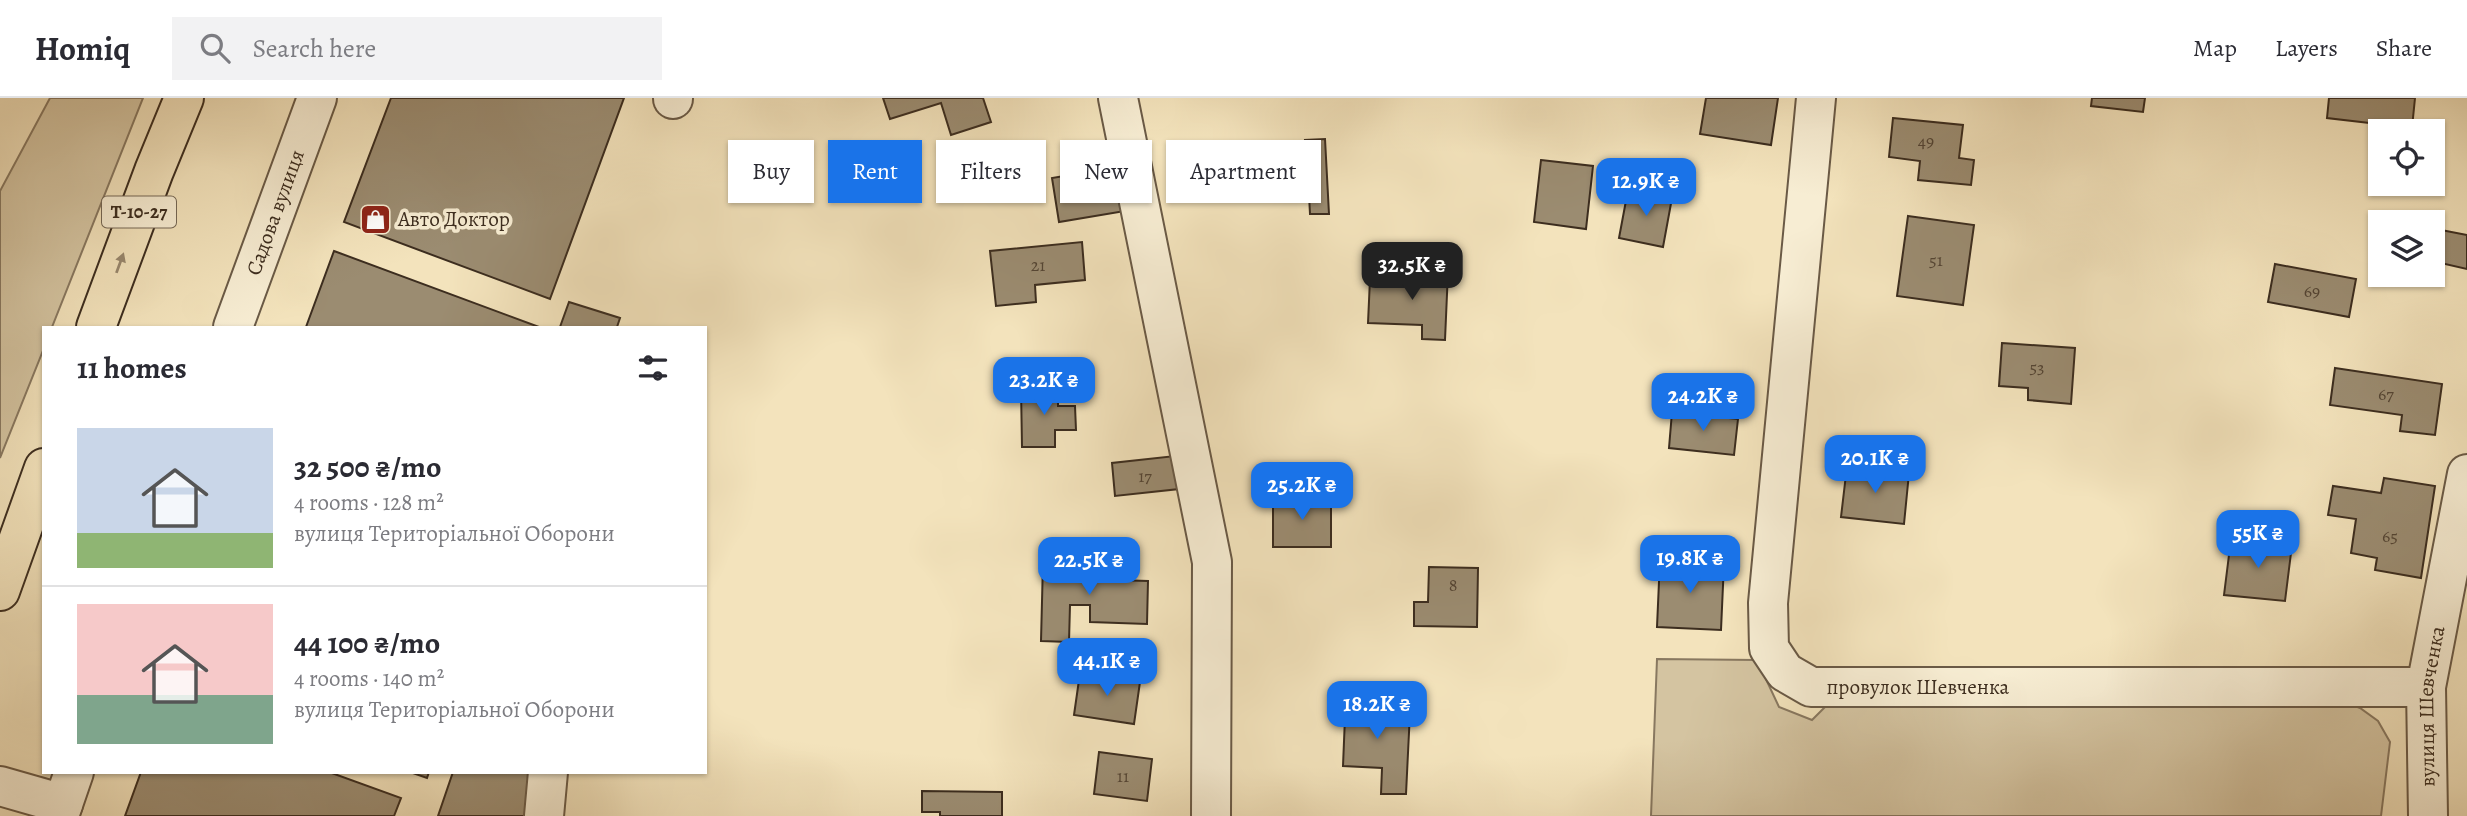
<!DOCTYPE html>
<html lang="en">
<head>
<meta charset="utf-8">
<style>
	body { margin:0; font-family:Alegreya,serif; background:#f2f2f3; color:#2b2b33; height:100vh; display:flex; flex-direction:column; font-size:26px; white-space:nowrap }
	* { box-sizing:border-box; margin:0 }
	p { font-size:23px; color:#7c7c81 }
	.icon { flex:none; width:38px; height:38px; fill:none; stroke:currentColor; stroke-width:2; stroke-linecap:round; stroke-linejoin:round }
	.map { position:relative; flex:1; overflow:hidden }
	.drawer { position:absolute; left:42px; top:228px; width:665px; height:448px; display:flex; flex-direction:column; background:#fff; border-radius:0px; box-shadow:0 2px 5px #0004 }
	.drawer>* { flex:none }
	.banner { position:absolute; left:728px; top:42px; width:665px; height:63px; display:flex; gap:14px }
	.tools { position:absolute; left:2368px; top:21px; display:grid; gap:14px }
	.tools a { display:grid; place-items:center; width:77px; height:77px; border-radius:0px; background:#fff; box-shadow:0 2px 5px #0004; font-size:35px }
	.price { position:absolute; translate:-50% -60px; padding:0 16px; border-radius:14px; background:#1a73e8; color:#fff; font-size:23px; line-height:46px; filter:drop-shadow(0 2px 4px #0008) }
	.price::after { content:''; position:absolute; left:50%; top:42px; width:21px; height:16px; margin-left:-10px; background:inherit; clip-path:polygon(0 0,100% 0,50% 100%) }
	.price.selected { background:#222; color:#fff }
	ul { padding:0; list-style:none }
	li { display:flex; align-items:center; gap:21px; height:175px; padding:0 35px }
	li+li { border-top:2px solid #e1e1e2 }
	li span { display:grid; place-items:center; flex:none; width:196px; height:140px; border-radius:0px; color:#555 }
	li>.icon { margin-inline-start:auto }
	span .icon { width:84px; height:84px; fill:#fffc; stroke-width:1 }
	li b { font-size:30px }
	h2 { display:flex; justify-content:space-between; align-items:center; height:84px; padding:0 35px; font-size:30px }
	.pill { padding:0 24px; border-radius:0px; background:#fff; box-shadow:0 2px 5px #0004; font-size:24px; line-height:63px }
	.pill.selected { background:#1a73e8; color:#fff }
	header { display:flex; align-items:center; gap:42px; box-sizing:border-box; height:98px; padding:0 35px; background:#fff; border-bottom:2px solid #e1e1e2 }
	header strong { font-size:33px }
	nav { display:flex; gap:38px; margin-inline-start:auto; font-size:24px }
	.search { width:490px; height:63px; background:#f2f2f3; display:flex; align-items:center; gap:18px; box-sizing:border-box; padding:0 24px; border-radius:0px; color:#7c7c81; font-size:26px }
	.map>svg:first-child { display:block }
	.green { fill:#d4c4a1; stroke:#887860; stroke-width:2 }
	.building { fill:#9b8c71; stroke:#3c2d1f; stroke-width:2 }
	.lines { fill:none; stroke-linecap:round; stroke-linejoin:round }
	.minor-casing { stroke:#6a5a46; stroke-width:42 }
	.highway-casing { stroke:#3c2d1f; stroke-width:42 }
	.minor { stroke:#f7edd3; stroke-width:38 }
	.highway { stroke:#f3e3bc; stroke-width:38 }
	.oneway { fill:#98886e }
	.labels { text-anchor:middle; dominant-baseline:central; stroke-width:7; stroke-linejoin:round; paint-order:stroke }
	.number-label { font-size:18px; fill:#544534 }
	.shield { fill:#f7edd3; stroke:#746755; stroke-width:2 }
	.shield-label { font-size:19px; font-weight:bold; fill:#3c2d1f }
	.street-label { font-size:21px; fill:#3c2d1f; stroke:#f7edd3 }
	.poi-label { font-size:21px; fill:#3c2d1f; stroke:#f7edd3; text-anchor:start }
</style>
</head>
<body>
<header>
<strong>Homiq</strong>
<div class="search"><svg class="icon" aria-label="search" viewBox="0 0 24 24"><circle cx="10" cy="10" r="6"/><path d="M15 15l6 6"/></svg>Search here</div>
<nav><a>Map</a><a>Layers</a><a>Share</a></nav>
</header>
<div class="map">
<svg width="2467" height="718" viewBox="0 0 2467 718">
	<rect width="100%" height="100%" fill="#f3e3bc"/>
	<filter id="stains"><feTurbulence type="fractalNoise" baseFrequency=".00286" numOctaves="4"/><feColorMatrix values="0 0 0 0 .2 0 0 0 0 .09 0 0 0 0 .02 0 0 0 .5 -.17"/></filter>
	<radialGradient id="worn" r=".72"><stop offset=".6" stop-color="#630" stop-opacity="0"/><stop offset="1" stop-color="#630" stop-opacity=".3"/></radialGradient>
	<!-- green -->
	<path class="green" d="M50 0H143L52 229H44V250L0 360V93Z
		M1657 561 1757 562 1779 609 1812 622 1831 603 2330 598 2360 610 2378 623 2390 644 2381 718H1651Z"/>
	<!-- building -->
	<path class="building" d="M391 0H624L550 201 344 124Z
		M883 0H983L991 24 951 37 941 5 890 21Z
		M1706 0H1778L1771 47 1700 36Z
		M2092 0H2145L2143 14 2091 8Z
		M2329 0H2415L2412 30 2327 20Z
		M1893 20 1963 27 1959 60 1974 62 1971 87 1918 82 1920 63 1889 59Z
		M1325 41 1329 116H1310L1309 97 1278 98 1276 56 1306 54 1305 42Z
		M1541 62 1593 68 1586 131 1534 124Z
		M1123 68 1131 112 1059 124 1052 80Z
		M1628 92 1672 100 1663 149 1619 140Z
		M1908 118 1974 127 1963 207 1897 198Z
		M2436 131 2467 137V171L2432 163Z
		M1082 144 1085 182 1035 187 1036 204 996 208 990 153Z
		M334 153 539 229H306Z
		M2275 166 2356 181 2349 219 2268 204Z
		M1412 171 1448 173 1445 242 1422 241V227L1368 225 1370 181 1412 183Z
		M569 204 620 220 617 229H560Z
		M2002 245 2075 250 2071 306 2028 302V290L1999 288Z
		M2335 270 2442 286 2435 337 2400 333 2402 317 2330 307Z
		M1021 290H1058V308H1075L1076 332H1055V349H1022Z
		M1672 314 1738 321 1734 357 1669 350Z
		M1175 358 1179 391 1115 398 1112 365Z
		M1847 368 1909 375 1904 426 1841 419Z
		M2384 380 2435 388 2421 480 2375 472 2377 460 2351 455 2356 421 2328 417 2333 388 2381 395Z
		M1331 398V449H1273V399Z
		M2231 441 2292 447 2285 503 2224 497Z
		M1660 461 1724 465 1721 532 1657 529Z
		M1043 464 1116 466 1115 482 1148 483 1147 526 1090 524V507H1070L1069 544 1041 543Z
		M1429 469 1478 470 1477 529 1414 528V504H1428Z
		M1080 575 1140 584 1134 626 1074 617Z
		M1346 595 1376 596 1375 613 1410 614 1406 696H1381L1382 670 1343 668Z
		M1099 654 1152 661 1147 703 1094 696Z
		M141 674H329L401 700 394 718H125Z
		M410 674H429L427 680Z
		M453 674H533L527 718H438Z
		M922 693 1002 694V718H940V714H922Z"/>
	<g class="lines">
		<defs>
			<g id="minor">
				<path d="M1118 0 1212 464 1211 718"/>
				<path id="s1" d="M1816 0 1768 505 1769 550 1785 574 1811 589H2426"/>
				<path d="M673 1V0"/>
				<path id="s2" d="M233 229 317 0"/>
				<path d="M0 688 63 706"/>
				<path d="M59 718 74 674"/>
				<path d="M544 718 548 674"/>
				<path id="s3" d="M2428 718 2426 589 2467 376"/>
			</g>
			<path id="highway" d="M96 229 154 73 184 0
				M0 493 44 370"/>
		</defs>
		<!-- minor casing -->
		<use href="#minor" class="minor-casing"/>
		<!-- highway casing -->
		<use href="#highway" class="highway-casing"/>
		<!-- minor -->
		<use href="#minor" class="minor"/>
		<!-- highway -->
		<use href="#highway" class="highway"/>
	</g>
	<!-- one-way arrows -->
	<defs><path id="oneway-solid" d="M-6-.8H1V-3.2L6.5 0L1 3.2V.8H-6Z" transform="scale(1.75)"/></defs>
	<use class="oneway" href="#oneway-solid" transform="translate(120 165) rotate(-70)"/>
	<!-- icons -->
	<defs>
		<symbol id="shop-square" viewBox="-11 -11 22 22"><rect x="-9" y="-9" width="18" height="18" rx="4" fill="#8f2418" stroke="#f7edd3"/><path d="M-5-2.5h2.3a2.7 3.5 0 0 1 5.4 0H5L5.5 6h-11ZM-1.5-2.5h3a1.5 2.3 0 0 0-3 0Z" fill="#fff"/></symbol>
	</defs>
	<g fill-rule="evenodd">
		<use href="#shop-square" x="358" y="104" width="35" height="35"/>
	</g>
	<g class="labels">
		<!-- number labels -->
		<g class="number-label">
			<text x="1926" y="43">49</text>
			<text x="1936" y="162">51</text>
			<text x="1038" y="167">21</text>
			<text x="2312" y="193">69</text>
			<text x="2037" y="269">53</text>
			<text x="2386" y="296">67</text>
			<text x="1145" y="378">17</text>
			<text x="2390" y="438">65</text>
			<text x="1453" y="487">8</text>
			<text x="1123" y="678">11</text>
		</g>
		<!-- shield labels -->
		<rect class="shield" x="102" y="98.5" width="74" height="31" rx="5"/>
		<g class="shield-label">
			<text x="139" y="114">Т-10-27</text>
		</g>
		<!-- street labels -->
		<g class="street-label">
			<text stroke="none"><textPath href="#s2" startOffset="122">Садова вулиця</textPath></text>
			<text stroke="none"><textPath href="#s1" startOffset="718">провулок Шевченка</textPath></text>
			<text stroke="none"><textPath href="#s3" startOffset="110">вулиця Шевченка</textPath></text>
		</g>
		<!-- poi labels -->
		<g class="poi-label">
			<text x="398" y="121">Авто Доктор</text>
		</g>
	</g>
	<rect width="100%" height="100%" filter="url(#stains)"/>
	<rect width="100%" height="100%" fill="url(#worn)"/>
</svg>
<div class="tools">
<a><svg class="icon" aria-label="locate" viewBox="0 0 24 24"><circle cx="12" cy="12" r="6"/><path d="M12 2v4M12 18v4M2 12h4M18 12h4"/></svg></a>
<a><svg class="icon" aria-label="layers" viewBox="0 0 24 24"><path d="M12 4l9 5-9 5-9-5zM3 14l9 5 9-5"/></svg></a>
</div>
<b class="price" style="left:1646px;top:120px">12.9K ₴</b>
<b class="price selected" style="left:1412px;top:204px">32.5K ₴</b>
<b class="price" style="left:1044px;top:319px">23.2K ₴</b>
<b class="price" style="left:1703px;top:335px">24.2K ₴</b>
<b class="price" style="left:1875px;top:397px">20.1K ₴</b>
<b class="price" style="left:1302px;top:424px">25.2K ₴</b>
<b class="price" style="left:2258px;top:472px">55K ₴</b>
<b class="price" style="left:1690px;top:497px">19.8K ₴</b>
<b class="price" style="left:1089px;top:499px">22.5K ₴</b>
<b class="price" style="left:1107px;top:600px">44.1K ₴</b>
<b class="price" style="left:1377px;top:643px">18.2K ₴</b>
<div class="banner">
<a class="pill">Buy</a>
<a class="pill selected">Rent</a>
<a class="pill">Filters</a>
<a class="pill">New</a>
<a class="pill">Apartment</a>
</div>
<section class="drawer">
<h2>11 homes<svg class="icon" aria-label="filters" viewBox="0 0 24 24"><path d="M4 7h16M4 17h16"/><circle cx="9" cy="7" r="2"/><circle cx="15" cy="17" r="2"/></svg></h2>
<ul>
<li><span style="background:linear-gradient(#c9d6e8 75%,#8fb573 0)"><svg class="icon" aria-label="home" viewBox="0 0 24 24"><path d="M3 11l9-7 9 7M6 9v11h12V9"/></svg></span><div><b>32 500 ₴/mo</b><p>4 rooms · 128 m²</p><p>вулиця Територіальної Оборони</p></div></li>
<li><span style="background:linear-gradient(#f6c9c9 65%,#7fa58c 0)"><svg class="icon" aria-label="home" viewBox="0 0 24 24"><path d="M3 11l9-7 9 7M6 9v11h12V9"/></svg></span><div><b>44 100 ₴/mo</b><p>4 rooms · 140 m²</p><p>вулиця Територіальної Оборони</p></div></li>
</ul>
</section>
</div>
</body>
</html>
